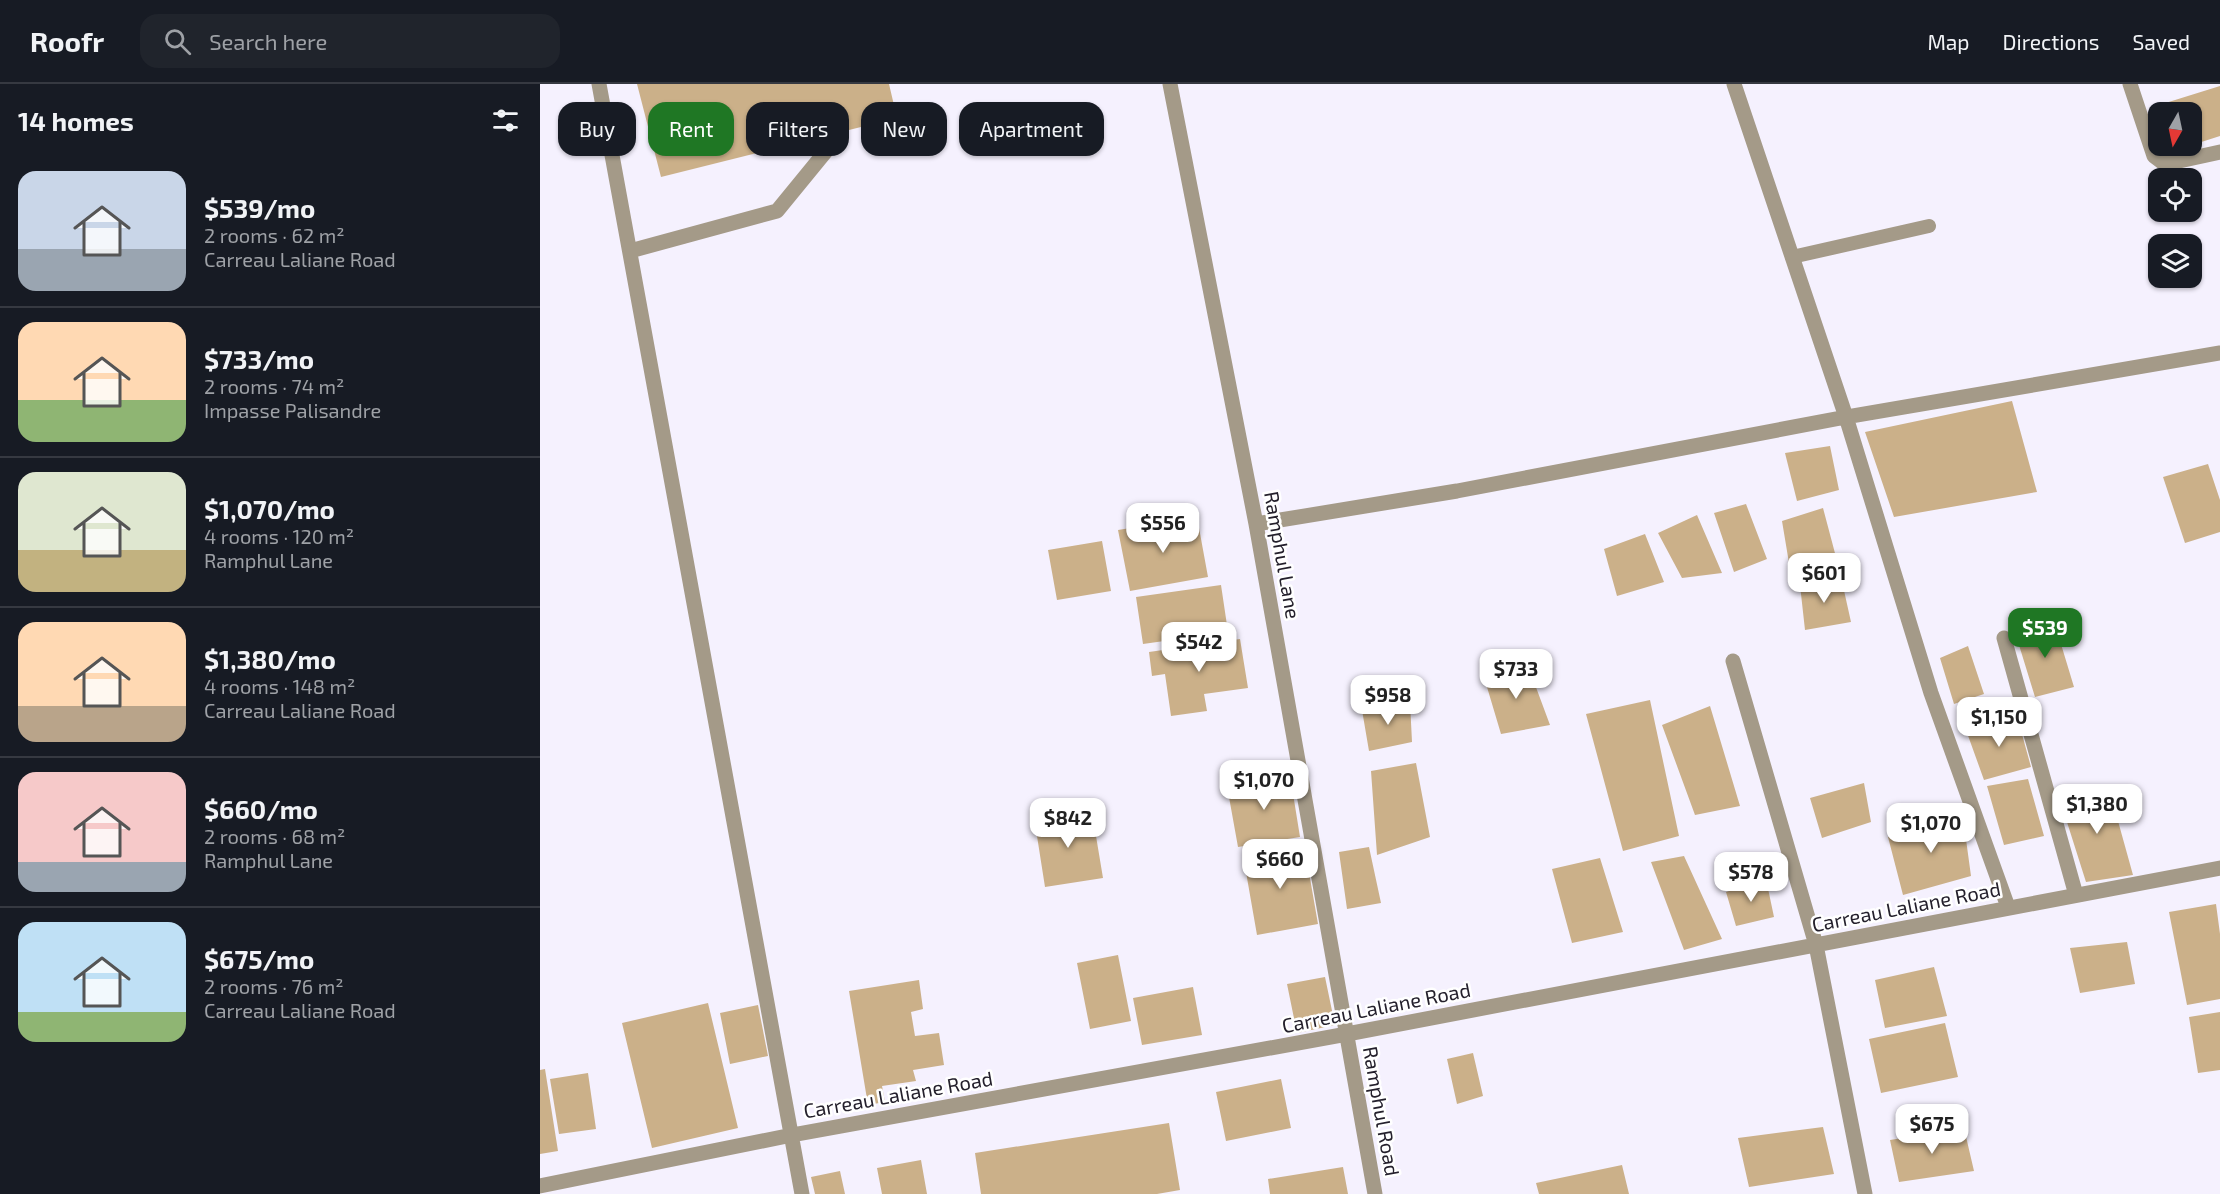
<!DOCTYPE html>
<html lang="en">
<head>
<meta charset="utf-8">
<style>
	body { margin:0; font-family:"Exo 2",sans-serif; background:#20242c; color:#f1f3f6; height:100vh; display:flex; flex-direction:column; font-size:22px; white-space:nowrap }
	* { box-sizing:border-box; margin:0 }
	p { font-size:20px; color:#9ea1a6 }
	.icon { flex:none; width:33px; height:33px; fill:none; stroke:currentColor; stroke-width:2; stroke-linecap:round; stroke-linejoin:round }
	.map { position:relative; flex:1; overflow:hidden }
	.sheet { display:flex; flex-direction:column; background:#171b24; width:540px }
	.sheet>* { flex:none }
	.guide { position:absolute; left:18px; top:18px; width:570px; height:54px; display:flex; gap:12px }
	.needle { width:39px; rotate:189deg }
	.buttons { position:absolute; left:1608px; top:18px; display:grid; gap:12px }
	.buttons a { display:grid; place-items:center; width:54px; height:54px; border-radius:12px; background:#171b24; box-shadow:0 2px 4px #0004; font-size:30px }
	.price { position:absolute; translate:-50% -51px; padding:0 14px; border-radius:12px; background:#fff; color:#222; font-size:20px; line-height:39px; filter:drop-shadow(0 2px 3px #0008) }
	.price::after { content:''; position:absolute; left:50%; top:36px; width:18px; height:14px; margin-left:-9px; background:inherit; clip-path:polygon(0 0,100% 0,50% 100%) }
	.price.selected { background:#1f7724; color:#fff }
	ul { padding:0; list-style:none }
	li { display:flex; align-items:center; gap:18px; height:150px; padding:0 18px }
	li+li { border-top:2px solid #363941 }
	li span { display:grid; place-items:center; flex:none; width:168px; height:120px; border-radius:18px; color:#555 }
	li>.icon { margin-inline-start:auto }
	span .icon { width:72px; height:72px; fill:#fffc; stroke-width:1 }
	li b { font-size:26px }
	h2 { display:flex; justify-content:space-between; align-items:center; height:72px; padding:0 18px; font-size:26px }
	.chip { padding:0 21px; border-radius:18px; background:#171b24; box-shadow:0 2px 4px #0004; font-size:21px; line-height:54px }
	.chip.selected { background:#1f7724; color:#fff }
	header { display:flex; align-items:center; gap:36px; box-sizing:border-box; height:84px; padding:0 30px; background:#171b24; border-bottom:2px solid #363941 }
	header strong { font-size:28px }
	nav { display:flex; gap:33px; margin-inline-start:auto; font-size:21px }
	.search { width:420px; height:54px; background:#20242c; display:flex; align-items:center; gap:15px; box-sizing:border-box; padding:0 21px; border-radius:18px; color:#9ea1a6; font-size:22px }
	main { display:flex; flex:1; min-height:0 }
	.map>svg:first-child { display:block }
	.building { fill:#cbb089 }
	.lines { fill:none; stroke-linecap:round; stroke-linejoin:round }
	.lane { stroke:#a49a88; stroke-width:14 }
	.street { stroke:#a49a88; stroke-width:15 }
	.labels { text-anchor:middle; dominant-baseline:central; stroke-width:5; stroke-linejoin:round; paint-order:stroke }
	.street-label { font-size:20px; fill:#24202c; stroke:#fff }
</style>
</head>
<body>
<header>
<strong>Roofr</strong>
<div class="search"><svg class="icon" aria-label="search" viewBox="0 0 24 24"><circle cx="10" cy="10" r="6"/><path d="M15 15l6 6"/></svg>Search here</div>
<nav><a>Map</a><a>Directions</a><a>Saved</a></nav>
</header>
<main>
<section class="sheet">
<h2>14 homes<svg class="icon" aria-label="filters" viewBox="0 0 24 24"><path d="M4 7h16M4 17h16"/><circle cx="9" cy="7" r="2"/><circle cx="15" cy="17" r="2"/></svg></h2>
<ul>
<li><span style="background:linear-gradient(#c9d6e8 65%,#9aa5b1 0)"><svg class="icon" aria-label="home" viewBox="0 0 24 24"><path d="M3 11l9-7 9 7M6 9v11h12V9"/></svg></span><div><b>$539/mo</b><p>2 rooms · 62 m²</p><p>Carreau Laliane Road</p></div></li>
<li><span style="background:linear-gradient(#ffd9b3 65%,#8fb573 0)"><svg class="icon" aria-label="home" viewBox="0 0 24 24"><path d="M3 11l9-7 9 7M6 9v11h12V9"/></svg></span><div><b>$733/mo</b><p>2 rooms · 74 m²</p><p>Impasse Palisandre</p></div></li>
<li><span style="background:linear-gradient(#dfe7d0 65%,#c2b280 0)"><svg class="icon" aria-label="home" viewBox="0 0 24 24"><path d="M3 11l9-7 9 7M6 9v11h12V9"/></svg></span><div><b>$1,070/mo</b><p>4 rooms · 120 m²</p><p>Ramphul Lane</p></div></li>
<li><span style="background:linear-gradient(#ffd9b3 70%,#b9a48a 0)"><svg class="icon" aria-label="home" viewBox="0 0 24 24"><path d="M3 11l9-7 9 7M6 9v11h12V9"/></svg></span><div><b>$1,380/mo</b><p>4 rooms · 148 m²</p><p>Carreau Laliane Road</p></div></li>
<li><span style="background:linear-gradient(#f6c9c9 75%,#9aa5b1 0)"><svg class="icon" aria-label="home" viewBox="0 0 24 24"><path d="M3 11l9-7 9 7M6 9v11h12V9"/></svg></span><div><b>$660/mo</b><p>2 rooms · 68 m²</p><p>Ramphul Lane</p></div></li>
<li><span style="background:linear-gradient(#bfe0f5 75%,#8fb573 0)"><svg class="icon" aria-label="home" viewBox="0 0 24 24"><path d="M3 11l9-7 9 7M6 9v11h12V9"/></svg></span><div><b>$675/mo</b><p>2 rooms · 76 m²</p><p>Carreau Laliane Road</p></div></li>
</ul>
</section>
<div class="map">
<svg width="1680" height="1110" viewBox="0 0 1680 1110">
	<rect width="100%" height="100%" fill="#f5f1fe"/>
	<!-- building -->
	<path class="building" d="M97 0H349L357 34 121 93Z
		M1680 2V52L1652 61V28H1622L1619 21Z
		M1472 317 1497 408 1354 433 1325 348Z
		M1290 362 1299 406 1257 417 1245 369Z
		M1668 380 1680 416V448L1645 459 1623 393Z
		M1206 420 1227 475 1194 488 1174 429Z
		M1283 424 1296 473 1249 479 1242 437Z
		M1157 431 1182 489 1142 494 1118 449Z
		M657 433 668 493 590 507 578 446Z
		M1105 450 1124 498 1077 512 1064 465Z
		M562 457 571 507 517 516 508 466Z
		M1301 493 1311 538 1265 546 1260 501Z
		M681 501 688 548 603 560 596 513Z
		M1514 537 1534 603 1495 613 1475 548Z
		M700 555 708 604 664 610 667 627 631 632 625 590 612 592 609 568Z
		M1428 562 1444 610 1414 620 1400 574Z
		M987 579 1010 641 961 650 944 593Z
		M1110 616 1139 752 1083 767 1046 630Z
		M870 618 872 658 829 667 822 626Z
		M1170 622 1200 722 1155 731 1122 641Z
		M1477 632 1491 683 1444 696 1426 646Z
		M876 679 890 753 837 771 831 687Z
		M750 691 760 753 698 763 687 702Z
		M1488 695 1504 752 1464 761 1447 702Z
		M1324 699 1331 738 1282 754 1270 714Z
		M1568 701 1593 791 1546 798 1520 716Z
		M1422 726 1431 792 1363 811 1348 753Z
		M532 727 534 737 553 734 563 794 505 803 494 733Z
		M764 760 778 840 717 851 703 771Z
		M829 763 841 819 807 825 799 768Z
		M1144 772 1182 855 1144 866 1111 778Z
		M1060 774 1083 848 1032 859 1012 785Z
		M1226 795 1234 833 1196 842 1186 808Z
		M1676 820 1680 850V915L1647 921 1629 828Z
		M1587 858 1595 900 1540 909 1530 864Z
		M578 871 591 937 550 945 537 879Z
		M1394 883 1407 932 1345 944 1335 896Z
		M785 893 795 941 757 949 747 900Z
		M379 896 383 925 371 928 375 952 399 949 404 981 373 986 376 997 342 1002 345 1018 328 1021 309 907Z
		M653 903 662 951 602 961 593 914Z
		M168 919 198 1044 112 1064 82 939Z
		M218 921 228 972 190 980 180 929Z
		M1680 928V986L1658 989 1649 933Z
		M1405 939 1418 993 1341 1009 1329 955Z
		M933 969 943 1012 917 1020 907 975Z
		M5 985 18 1067 0 1070V986Z
		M48 989 56 1045 19 1050 10 995Z
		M741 995 751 1044 686 1057 676 1008Z
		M629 1039 640 1106 617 1110H441L435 1069Z
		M1283 1043 1294 1090 1209 1103 1198 1054Z
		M1424 1044 1434 1087 1359 1098 1350 1056Z
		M381 1076 387 1110H342L337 1084Z
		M1082 1081 1089 1110H999L996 1099Z
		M803 1083 808 1110H730L728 1095Z
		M300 1087 305 1110H275L271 1093Z"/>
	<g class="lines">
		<!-- lane -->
		<path class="lane" d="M1252 173 1389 142"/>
		<!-- street -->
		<path class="street" d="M59 0 262 1110
			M630 0 716 440 835 1110
			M1194 0 1306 333 1391 609 1468 823
			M1590 0 1614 72 1622 78 1630 79 1680 68
			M90 167 237 127 291 61
			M716 440 917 407 1306 333 1680 269
			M1464 554 1536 811
			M1193 577 1276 861 1325 1110
			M0 1102 252 1051 807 950 1680 784"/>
	</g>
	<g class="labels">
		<!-- street labels -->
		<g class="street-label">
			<text transform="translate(743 471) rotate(80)">Ramphul Lane</text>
			<text transform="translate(1366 822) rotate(-11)">Carreau Laliane Road</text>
			<text transform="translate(836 923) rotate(-11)">Carreau Laliane Road</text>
			<text transform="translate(358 1010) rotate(-10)">Carreau Laliane Road</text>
			<text transform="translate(842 1027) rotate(80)">Ramphul Road</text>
		</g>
	</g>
</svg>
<div class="buttons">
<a><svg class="needle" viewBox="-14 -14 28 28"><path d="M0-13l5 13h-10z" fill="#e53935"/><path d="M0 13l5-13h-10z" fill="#9ea1a6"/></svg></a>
<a><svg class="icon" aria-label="locate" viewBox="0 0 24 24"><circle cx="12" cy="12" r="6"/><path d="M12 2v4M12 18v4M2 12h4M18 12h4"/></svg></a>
<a><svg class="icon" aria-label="layers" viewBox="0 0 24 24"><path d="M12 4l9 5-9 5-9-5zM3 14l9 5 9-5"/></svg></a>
</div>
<b class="price" style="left:623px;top:470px">$556</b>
<b class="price" style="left:1284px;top:520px">$601</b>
<b class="price selected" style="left:1505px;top:575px">$539</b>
<b class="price" style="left:659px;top:589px">$542</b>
<b class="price" style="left:976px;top:616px">$733</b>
<b class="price" style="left:848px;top:642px">$958</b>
<b class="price" style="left:1459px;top:664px">$1,150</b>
<b class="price" style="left:724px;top:727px">$1,070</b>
<b class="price" style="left:1557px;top:751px">$1,380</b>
<b class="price" style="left:528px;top:765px">$842</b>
<b class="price" style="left:1391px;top:770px">$1,070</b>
<b class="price" style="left:740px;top:806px">$660</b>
<b class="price" style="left:1211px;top:819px">$578</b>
<b class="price" style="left:1392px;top:1071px">$675</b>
<div class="guide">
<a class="chip">Buy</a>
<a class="chip selected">Rent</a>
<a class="chip">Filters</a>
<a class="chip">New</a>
<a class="chip">Apartment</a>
</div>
</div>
</main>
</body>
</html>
